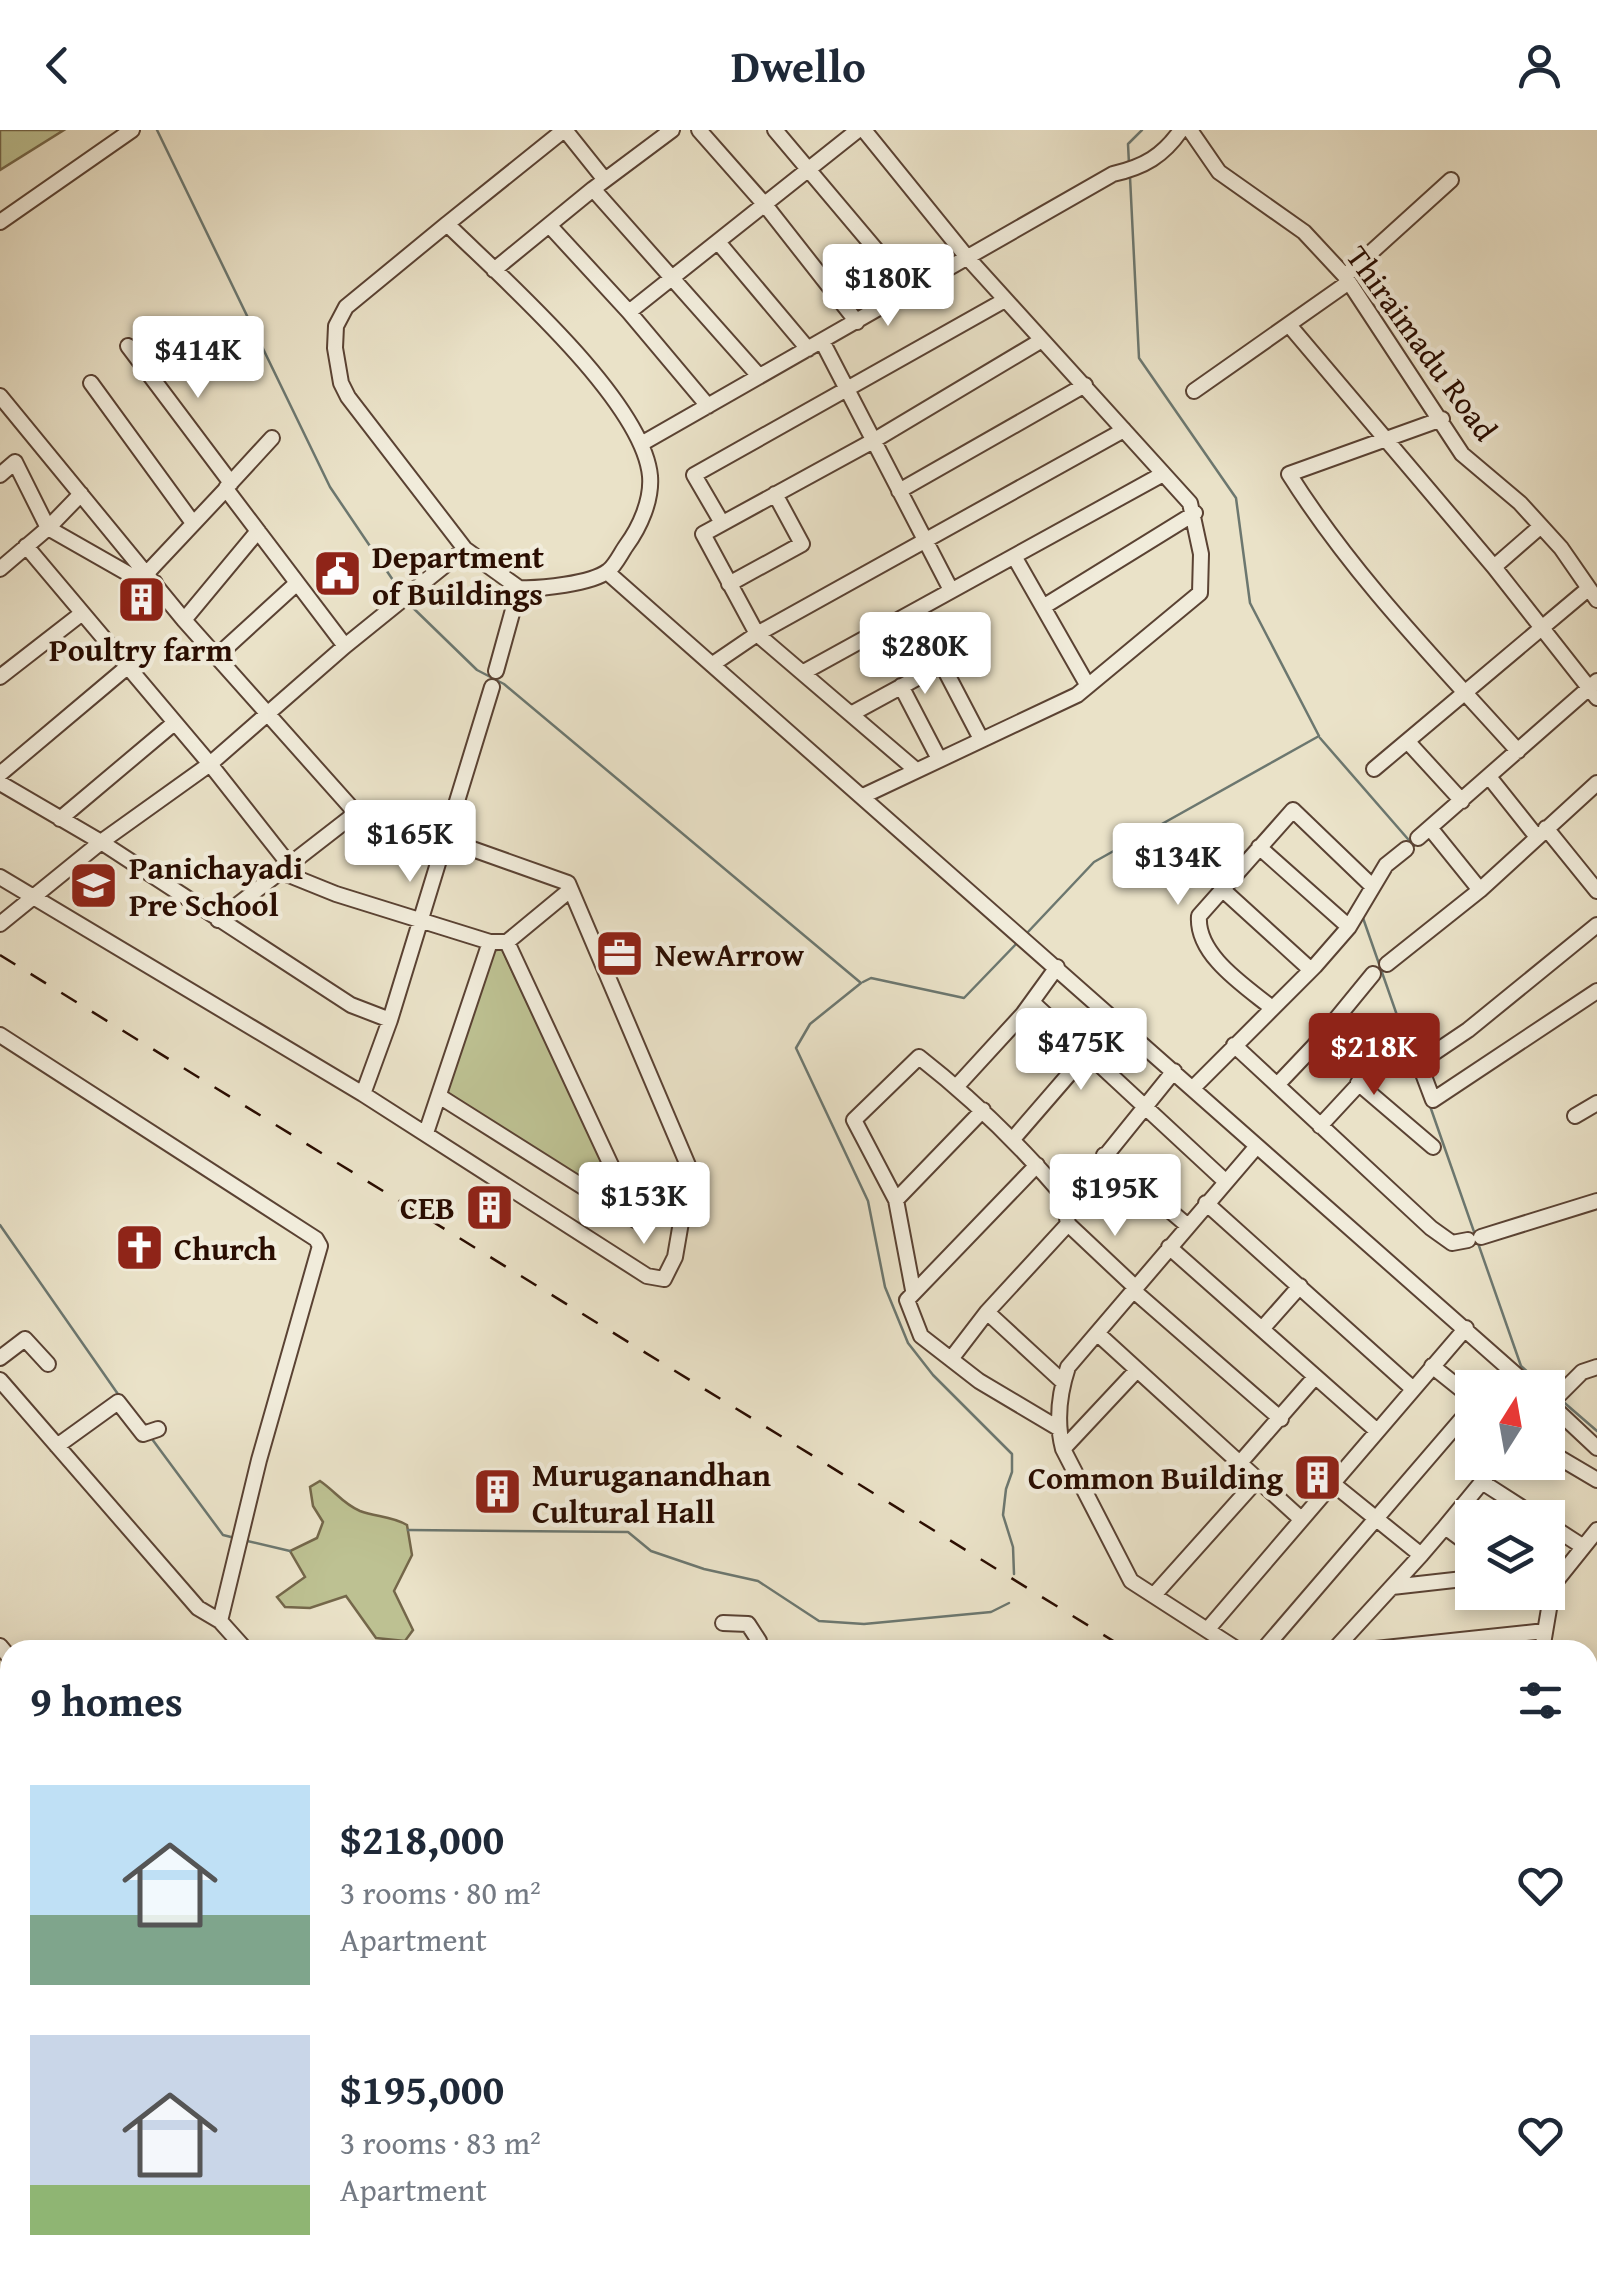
<!DOCTYPE html>
<html lang="en">
<head>
<meta charset="utf-8">
<style>
	body { margin:0; font-family:"Gentium Book Plus",serif; background:#f6f6f7; color:#1f2937; height:100vh; display:flex; flex-direction:column; font-size:38px; white-space:nowrap }
	* { box-sizing:border-box; margin:0 }
	p { font-size:32px; color:#747a83 }
	.icon { flex:none; width:55px; height:55px; fill:none; stroke:currentColor; stroke-width:2; stroke-linecap:round; stroke-linejoin:round }
	.map { position:relative; flex:1; overflow:hidden }
	.sheet { position:absolute; left:0px; top:1510px; width:1598px; height:642px; display:flex; flex-direction:column; background:#fff; border-radius:30px 30px 0 0; box-shadow:0 5px 15px #0003 }
	.sheet>* { flex:none }
	.needle { width:65px; rotate:11deg }
	.fabs { position:absolute; left:1455px; top:1240px; display:grid; gap:20px }
	.fabs a { display:grid; place-items:center; width:110px; height:110px; border-radius:0px; background:#fff; box-shadow:0 5px 15px #0003; font-size:50px }
	.price { position:absolute; translate:-50% -85px; padding:0 22px; border-radius:10px; background:#fff; color:#222; font-size:32px; line-height:65px; filter:drop-shadow(0 2px 5px #0008) }
	.price::after { content:''; position:absolute; left:50%; top:60px; width:30px; height:22px; margin-left:-15px; background:inherit; clip-path:polygon(0 0,100% 0,50% 100%) }
	.price.selected { background:#8f2418; color:#fff }
	ul { padding:0; list-style:none }
	li { display:flex; align-items:center; gap:30px; height:250px; padding:0 30px }
	li span { display:grid; place-items:center; flex:none; width:280px; height:200px; border-radius:0px; color:#555 }
	li>.icon { margin-inline-start:auto }
	span .icon { width:120px; height:120px; fill:#fffc; stroke-width:1 }
	li b { font-size:42px }
	h2 { display:flex; justify-content:space-between; align-items:center; height:120px; padding:0 30px; font-size:42px }
	header { display:flex; justify-content:space-between; align-items:center; height:130px; padding:0 30px; background:#fff; font-size:45px; font-weight:800 }
	.map>svg:first-child { display:block }
	.green { fill:#bdc192; stroke:#74674a; stroke-width:2.5 }
	.lines { fill:none; stroke-linecap:round; stroke-linejoin:round }
	.stream { stroke:#6c776f; stroke-width:2.5 }
	.minor-casing { stroke:#5a4233; stroke-width:18 }
	.minor { stroke:#f1ecdb; stroke-width:14 }
	.rail { stroke:#2a0d01; stroke-width:2.5; stroke-dasharray:18 18; stroke-linecap:butt }
	.labels { text-anchor:middle; dominant-baseline:central; stroke-width:9; stroke-linejoin:round; paint-order:stroke }
	.street-label { font-size:32px; fill:#2a0d01; stroke:#f1ecdb }
	.poi-label { font-size:32px; font-weight:bold; fill:#2a0d01; stroke:#f1ecdb; text-anchor:start }
</style>
</head>
<body>
<header><svg class="icon" aria-label="back" viewBox="0 0 24 24"><path d="M15 5l-7 7 7 7"/></svg>Dwello<svg class="icon" aria-label="person" viewBox="0 0 24 24"><circle cx="12" cy="8" r="4"/><path d="M4 21q1-7 8-7t8 7"/></svg></header>
<div class="map">
<svg width="1597" height="2152" viewBox="0 0 1597 2152">
	<rect width="100%" height="100%" fill="#eae2c8"/>
	<filter id="stains"><feTurbulence type="fractalNoise" baseFrequency=".002" numOctaves="4"/><feColorMatrix values="0 0 0 0 .2 0 0 0 0 .09 0 0 0 0 .02 0 0 0 .5 -.17"/></filter>
	<radialGradient id="worn" r=".72"><stop offset=".6" stop-color="#630" stop-opacity="0"/><stop offset="1" stop-color="#630" stop-opacity=".3"/></radialGradient>
	<!-- green -->
	<path class="green" d="M0 0H64L0 40Z
		M502 819 624 1078 445 961 491 821Z
		M320 1351C335 1361 343 1374 360 1381 376 1387 392 1386 407 1395L412 1425 394 1461 413 1500 405 1511 376 1508 346 1466 310 1478 285 1477 277 1467 305 1447 290 1421 317 1408 323 1392 313 1376 310 1357Z
		M1205 2143H1342L1341 2152H1215Z"/>
	<g class="lines">
		<!-- stream -->
		<path class="stream" d="M157 0 330 357 401 462
			M1129 34 1128 14 1142 0
			M408 473 477 540 504 554 861 853 810 894 796 918 868 1071 885 1157 908 1213 933 1245 1012 1324V1342L1006 1359 1003 1385 1013 1417 1014 1444
			M1320 608 1414 716 1411 718
			M1363 788 1413 931
			M1027 803 1094 732 1319 606 1250 473 1236 368 1139 228 1130 47
			M863 852 871 848 964 868 1018 812
			M1430 976 1521 1236 1546 1258
			M0 1095 120 1267
			M1560 1269 1597 1301
			M152 1309 223 1405 235 1408
			M408 1400 628 1402 651 1421 704 1439 758 1451 819 1491 864 1494 991 1482 1009 1473
			M243 1410 290 1421"/>
		<defs>
			<path id="minor" d="M565 0 605 50
				M699 0 766 76 857 192
				M775 0 910 160
				M1190 0 1219 42 1304 102 1345 146 1462 324 1520 373 1561 418 1597 470
				M593 59 759 246
				M0 92 132 0
				M447 94C502 148 643 271 650 346 652 370 640 397 626 416 621 423 615 436 608 441 591 454 540 459 519 458L465 419 348 267 341 253 335 218 336 196 346 177Z
				M447 94 564 0
				M549 95 629 182 708 276
				M718 112 808 219
				M494 140 593 59 672 0
				M1345 146 1451 50
				M629 182 858 0
				M1289 195 1494 437 1597 568
				M822 211 951 460
				M128 216 231 353
				M91 253 193 393
				M1194 261 1349 152
				M0 266 184 490 356 683 447 710 568 753 690 1040 675 1127 664 1149 647 1146 363 964 0 747
				M1442 289 1289 344C1354 447 1437 531 1518 621
				M641 314 1113 44C1144 37 1163 26 1181 0
				M0 345 15 332 48 398 134 447 155 453
				M226 358 272 308
				M899 361 1085 255
				M722 393 694 345 1005 170
				M26 416 210 634 288 733
				M1015 428 1088 556
				M1494 437 1541 396
				M0 439 48 398 81 364
				M607 442 1531 1258
				M147 443 226 359 345 516
				M729 454 802 414 775 364
				M1043 477 1195 383
				M184 490 258 401
				M216 527 297 453
				M713 534 757 504 1124 300
				M496 541 519 458
				M804 542 1163 344
				M0 547 81 484
				M901 556 939 629
				M851 584 939 536 946 542 981 609
				M1408 612 1462 671
				M1374 639 1588 459
				M916 640 757 504 703 404 873 311 1042 210
				M0 644 126 538
				M1490 648 1537 707
				M0 653 101 712 351 875 390 890
				M863 666 1077 565 1200 463 1201 424 1190 373 966 126 864 0
				M60 689 173 594
				M1430 698 1480 760
				M1546 698 1597 761
				M1418 708 1597 551
				M1259 717 1349 797
				M279 741 336 764 490 812H507L637 1091 439 966
				M1222 759 1311 840
				M218 790 356 683
				M0 794 101 712 210 634 345 516 465 419
				M1597 795 1468 900 1419 933 1433 970 1597 861
				M507 812 570 760
				M1387 834 1480 760 1597 653
				M1032 872 1225 1051
				M1272 878C1245 856 1196 825 1199 786L1293 680 1371 755
				M0 905 316 1109 320 1116 259 1330 220 1491
				M1234 915 1431 1098 1452 1113 1468 1110
				M1358 953 1433 1017
				M1277 955 1314 916 1373 844
				M957 956 1023 884 1057 837
				M1193 958 1315 836 1349 797 1386 735 1406 719
				M363 964 390 890 492 557
				M1575 986 1597 973
				M1320 996 1397 913
				M426 1003 490 812
				M1013 1009 1116 890
				M1104 1025 1188 1096
				M1037 1035 907 1170 921 1206 979 1251 1058 1298
				M896 1070 983 980
				M1206 1073 1412 1258
				M1481 1107 1597 1071
				M1169 1117 1377 1301
				M1136 1158 1068 1094 1065 1076 1174 941
				M913 1160 896 1070 854 990 919 927C974 970 1022 1017 1067 1070
				M1134 1161 1281 1289
				M987 1182 1063 1252
				M1262 1199 1300 1156
				M1098 1204 1301 1389
				M0 1228 25 1209 48 1234
				M951 1229 987 1182 1068 1094
				M1432 1236 1472 1268
				M0 1250 198 1478 220 1491 246 1520
				M1548 1272 1597 1318
				M1550 1274 1582 1242 1597 1237
				M57 1316 118 1272 143 1304 158 1299
				M1063 1319 1137 1240
				M1548 1321 1597 1350
				M1239 1334 1315 1247
				M1482 1352 1498 1332
				M1332 1353 1421 1425 1334 1520
				M1548 1394 1582 1416
				M1445 1397 1482 1352 1538 1388
				M1421 1425 1445 1397 1472 1417
				M1392 1457 1472 1448
				M1154 1465 1257 1350
				M723 1493 748 1494 759 1511 760 1520
				M1207 1500 1466 1198
				M0 1516 10 1528
				M1238 1520 1131 1451 1063 1319C1056 1292 1059 1264 1068 1237L1257 1016
				M1263 1520 1472 1277
				M1366 1520 1545 1501
				M1542 1520 1553 1455 1597 1400
				M1588 1700 1597 1706
				M1588 2088 1597 2089
				M0 2114 10 2123
				M34 2142 45 2152
				M558 2142 567 2152
				M814 2142 821 2152
				M988 2142 996 2152
				M1109 2142 1120 2152
				M1197 2142 1207 2152
				M1370 2142 1381 2152
				M1475 2144 1537 2152
				M1413 2152 1422 2142"/>
		</defs>
		<!-- minor casing -->
		<use href="#minor" class="minor-casing"/>
		<!-- minor -->
		<use href="#minor" class="minor"/>
		<!-- rail -->
		<path class="rail" d="M0 825 1128 1520
			M1588 1806 1597 1812"/>
	</g>
	<!-- icons -->
	<defs>
		<symbol id="civic-square" viewBox="-11 -11 22 22"><rect x="-9" y="-9" width="18" height="18" rx="4" fill="#8f2418" stroke="#f1ecdb"/><path d="M-.6-6.5H3V-4.5H.6V-3L4-1V1h2V6H-6V1h2V-1L-.6-3ZM-1.2 2.5V6h2.4V2.5Z" fill="#fff"/></symbol>
		<symbol id="building-square" viewBox="-11 -11 22 22"><rect x="-9" y="-9" width="18" height="18" rx="4" fill="#8f2418" stroke="#f1ecdb"/><path d="M-4-6H4V6H1V3H-1V6H-4ZM-2.5-4.3h1.7v1.8h-1.7ZM.8-4.3h1.7v1.8H.8ZM-2.5-1h1.7V.8h-1.7ZM.8-1h1.7V.8H.8Z" fill="#fff"/></symbol>
		<symbol id="school-square" viewBox="-11 -11 22 22"><rect x="-9" y="-9" width="18" height="18" rx="4" fill="#8f2418" stroke="#f1ecdb"/><path d="M0-5L7-2L0 1L-7-2ZM-4 1L0 2.5L4 1V4Q0 6-4 4Z" fill="#fff"/></symbol>
		<symbol id="office-square" viewBox="-11 -11 22 22"><rect x="-9" y="-9" width="18" height="18" rx="4" fill="#8f2418" stroke="#f1ecdb"/><path d="M-6-3h4V-5.5h4V-3h4V5H-6ZM-1-4.5V-3h2v-1.5ZM-6 0V1H6V0Z" fill="#fff"/></symbol>
		<symbol id="church-square" viewBox="-11 -11 22 22"><rect x="-9" y="-9" width="18" height="18" rx="4" fill="#8f2418" stroke="#f1ecdb"/><path d="M-1.2-6h2.4v3.5h3.3v2.4h-3.3V6h-2.4V-.1h-3.3v-2.4h3.3Z" fill="#fff"/></symbol>
	</defs>
	<g fill-rule="evenodd">
		<use href="#civic-square" x="310" y="416" width="55" height="55"/>
		<use href="#building-square" x="114" y="442" width="55" height="55"/>
		<use href="#school-square" x="66" y="728" width="55" height="55"/>
		<use href="#office-square" x="592" y="796" width="55" height="55"/>
		<use href="#building-square" x="462" y="1050" width="55" height="55"/>
		<use href="#church-square" x="112" y="1090" width="55" height="55"/>
		<use href="#building-square" x="1290" y="1320" width="55" height="55"/>
		<use href="#building-square" x="470" y="1334" width="55" height="55"/>
	</g>
	<g class="labels">
		<!-- street labels -->
		<g class="street-label">
			<text transform="translate(1422 213) rotate(54)">Thiraimadu Road</text>
		</g>
		<!-- poi labels -->
		<g class="poi-label">
			<text x="372" y="426">Department<tspan x="372" dy="37">of Buildings</tspan></text>
			<text x="141" y="519" text-anchor="middle">Poultry farm</text>
			<text x="129" y="737">Panichayadi<tspan x="129" dy="37">Pre School</tspan></text>
			<text x="655" y="824">NewArrow</text>
			<text x="455" y="1077" text-anchor="end">CEB</text>
			<text x="174" y="1118">Church</text>
			<text x="532" y="1344">Muruganandhan<tspan x="532" dy="37">Cultural Hall</tspan></text>
			<text x="1283" y="1347" text-anchor="end">Common Building</text>
		</g>
	</g>
	<rect width="100%" height="100%" filter="url(#stains)"/>
	<rect width="100%" height="100%" fill="url(#worn)"/>
</svg>
<div class="fabs">
<a><svg class="needle" viewBox="-14 -14 28 28"><path d="M0-13l5 13h-10z" fill="#e53935"/><path d="M0 13l5-13h-10z" fill="#747a83"/></svg></a>
<a><svg class="icon" aria-label="layers" viewBox="0 0 24 24"><path d="M12 4l9 5-9 5-9-5zM3 14l9 5 9-5"/></svg></a>
</div>
<b class="price" style="left:888px;top:199px">$180K</b>
<b class="price" style="left:198px;top:271px">$414K</b>
<b class="price" style="left:925px;top:567px">$280K</b>
<b class="price" style="left:410px;top:755px">$165K</b>
<b class="price" style="left:1178px;top:778px">$134K</b>
<b class="price" style="left:1081px;top:963px">$475K</b>
<b class="price selected" style="left:1374px;top:968px">$218K</b>
<b class="price" style="left:1115px;top:1109px">$195K</b>
<b class="price" style="left:644px;top:1117px">$153K</b>
<section class="sheet">
<h2>9 homes<svg class="icon" aria-label="filters" viewBox="0 0 24 24"><path d="M4 7h16M4 17h16"/><circle cx="9" cy="7" r="2"/><circle cx="15" cy="17" r="2"/></svg></h2>
<ul>
<li><span style="background:linear-gradient(#bfe0f5 65%,#7fa58c 0)"><svg class="icon" aria-label="home" viewBox="0 0 24 24"><path d="M3 11l9-7 9 7M6 9v11h12V9"/></svg></span><div><b>$218,000</b><p>3 rooms · 80 m²</p><p>Apartment</p></div><svg class="icon" aria-label="heart" viewBox="0 0 24 24"><path d="M12 20l-8-8c-3-5 5-10 8-4 3-6 11-1 8 4z"/></svg></li>
<li><span style="background:linear-gradient(#c9d6e8 75%,#8fb573 0)"><svg class="icon" aria-label="home" viewBox="0 0 24 24"><path d="M3 11l9-7 9 7M6 9v11h12V9"/></svg></span><div><b>$195,000</b><p>3 rooms · 83 m²</p><p>Apartment</p></div><svg class="icon" aria-label="heart" viewBox="0 0 24 24"><path d="M12 20l-8-8c-3-5 5-10 8-4 3-6 11-1 8 4z"/></svg></li>
</ul>
</section>
</div>
</body>
</html>
